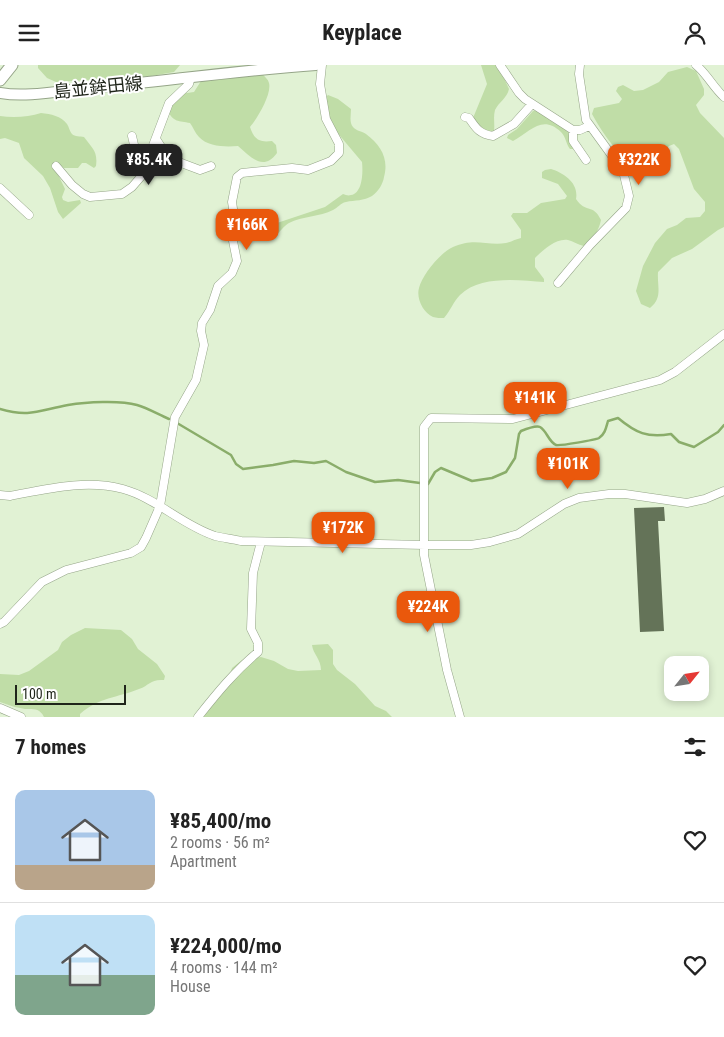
<!DOCTYPE html>
<html lang="en">
<head>
<meta charset="utf-8">
<style>
	body { margin:0; font-family:"Roboto Condensed","Noto Sans JP",sans-serif; background:#f2f2f2; color:#222; height:100vh; display:flex; flex-direction:column; font-size:19px; white-space:nowrap }
	* { box-sizing:border-box; margin:0 }
	p { font-size:16px; color:#767676 }
	.icon { flex:none; width:28px; height:28px; fill:none; stroke:currentColor; stroke-width:2; stroke-linecap:round; stroke-linejoin:round }
	.map { position:relative; height:652px; overflow:hidden }
	.details { display:flex; flex-direction:column; background:#fff; flex:1 }
	.details>* { flex:none }
	.needle { width:32px; rotate:60deg }
	.controls { position:absolute; left:664px; top:591px; display:grid; gap:10px }
	.controls a { display:grid; place-items:center; width:45px; height:45px; border-radius:10px; background:#fff; box-shadow:0 2px 8px #0003; font-size:25px }
	.scale { position:absolute; left:15px; bottom:12px; width:111px; box-sizing:border-box; padding-left:5px; border:2px solid #1f251a; border-top:0; font-size:14px; line-height:18px; white-space:nowrap; color:#1f251a; -webkit-text-stroke:4px #fff; paint-order:stroke }
	.price { position:absolute; translate:-50% -42px; padding:0 11px; border-radius:10px; background:#ea580c; color:#fff; font-size:16px; line-height:32px; filter:drop-shadow(0 1px 2px #0008) }
	.price::after { content:''; position:absolute; left:50%; top:30px; width:15px; height:11px; margin-left:-8px; background:inherit; clip-path:polygon(0 0,100% 0,50% 100%) }
	.price.active { background:#222; color:#fff }
	ul { padding:0; list-style:none }
	li { display:flex; align-items:center; gap:15px; height:125px; padding:0 15px }
	li+li { border-top:1px solid #e0e0e0 }
	li span { display:grid; place-items:center; flex:none; width:140px; height:100px; border-radius:10px; color:#555 }
	li>.icon { margin-inline-start:auto }
	span .icon { width:60px; height:60px; fill:#fffc; stroke-width:1 }
	li b { font-size:21px }
	h2 { display:flex; justify-content:space-between; align-items:center; height:60px; padding:0 15px; font-size:21px }
	header { display:flex; justify-content:space-between; align-items:center; height:65px; padding:0 15px; background:#fff; font-size:22px; font-weight:700 }
	.map>svg:first-child { display:block }
	.green { fill:#c0dda7 }
	.lines { fill:none; stroke-linecap:round; stroke-linejoin:round }
	.stream { stroke:#8aad6a; stroke-width:2.5 }
	.building { fill:#647358 }
	.minor-casing { stroke:#95a588; stroke-width:9 }
	.major-casing { stroke:#95a588; stroke-width:12 }
	.highway-casing { stroke:#95a588; stroke-width:13 }
	.minor { stroke:#fff; stroke-width:8 }
	.major { stroke:#fff; stroke-width:10 }
	.highway { stroke:#fff; stroke-width:11 }
	.labels { text-anchor:middle; dominant-baseline:central; stroke-width:4; stroke-linejoin:round; paint-order:stroke }
	.street-label { font-size:18px; fill:#1f251a; stroke:#fff }
</style>
</head>
<body>
<header><svg class="icon" aria-label="menu" viewBox="0 0 24 24"><path d="M4 6h16M4 12h16M4 18h16"/></svg>Keyplace<svg class="icon" aria-label="person" viewBox="0 0 24 24"><circle cx="12" cy="8" r="4"/><path d="M4 21q1-7 8-7t8 7"/></svg></header>
<div class="map">
<svg width="724" height="652" viewBox="0 0 724 652">
	<rect width="100%" height="100%" fill="#e1f2d4"/>
	<!-- green -->
	<path class="green" d="M38 0H180L174 7 151 11 56 17 47 13 38 3Z
		M481 0H498L509 24C507 33 499 37 495 45 493 52 495 59 494 66L492 68 484 67 473 53 487 19Z
		M687 2 696 6 704 24V30L696 40 700 48 724 73V162L718 165 692 184 672 193 658 207C657 222 663 232 650 243L641 239 636 226 643 201 655 178 667 164 677 160 686 153 700 152 705 146V137L694 124 679 84 674 79 669 81 663 87 647 86C643 90 639 94 634 95 620 97 598 60 592 49L594 43 619 38 622 34 616 26 618 22 623 20 634 26 643 25 659 17 668 7Z
		M262 9C265 12 268 14 269 18 272 29 257 54 250 62 254 74 259 78 272 76L276 80 277 88C263 107 251 92 238 81 226 82 208 82 199 72 195 68 193 62 190 58 179 56 173 57 168 46L180 29 194 27 201 16 217 13Z
		M328 30 338 34 351 44C351 50 349 57 353 62 356 66 362 66 366 69 381 80 389 94 384 112 383 119 378 127 372 131 364 136 355 135 346 137 340 138 338 143 333 145 320 152 302 151 289 158 280 163 277 175 265 175 257 175 249 171 247 163L250 162C259 170 270 172 274 159L325 142 343 129C346 130 348 131 351 130 363 128 363 106 362 97L330 59 326 32Z
		M537 45 567 65 574 84H570C566 79 566 72 561 67 542 49 530 67 513 76L507 73 508 70 517 64 533 46Z
		M41 48C51 49 61 51 67 59 69 62 70 67 72 69 75 72 80 71 84 72 92 83 98 86 96 101L94 103 86 98H82L78 103H64L55 96 53 99 65 124 62 132 63 135 68 137 80 135 81 138 63 154 58 147 50 123 43 111 24 93 19 78 5 73 0 74V51C13 53 29 52 41 48Z
		M551 104C564 108 579 118 576 134 586 149 593 138 601 155 599 165 593 175 584 181 578 180 573 176 568 175 556 173 543 185 535 193V202L544 214V217C519 215 480 210 460 230 453 237 451 245 444 253 441 253 436 253 433 252 423 248 416 233 419 223 422 210 441 187 453 182 475 172 486 181 506 178 511 177 516 174 521 173V165L511 151 513 148H527L541 138 565 134 567 131 558 119 542 113V107L545 105Z
		M85 563 121 565 132 574 138 584 157 599 165 611 164 615C150 614 150 620 139 624 117 633 99 632 80 649V652H44C38 640 30 646 20 643 13 642 7 639 0 637V609L19 610 29 606 58 585 62 577 71 570Z
		M328 579 333 585V599L337 605 355 619 375 641 386 646 392 652H203L229 612 232 603 242 595 261 592 274 596 288 604 298 606 321 605C321 594 313 589 312 580Z"/>
	<g class="lines">
		<!-- stream -->
		<path class="stream" d="M0 344C30 353 40 345 68 340 86 337 120 335 137 340 148 343 159 350 169 354
			M177 358 231 390 236 399 243 404 273 400 294 396 314 398 326 396 346 407 375 417 398 415 420 418
			M428 419 435 407 441 403 472 416 492 413 506 407 515 393 519 369 521 366C526 364 536 360 540 362 547 366 548 376 556 380 560 381 595 375 599 373 605 369 606 363 608 356L618 353C636 368 647 373 671 369L679 377 694 382 718 367 724 360"/>
	</g>
	<!-- building -->
	<path class="building" d="M664 442 665 456H658L664 566 640 567 634 443Z"/>
	<g class="lines">
		<defs>
			<path id="minor" d="M500 0 519 28 525 34 573 65H580L589 61
				M696 0C707 9 713 22 724 32
				M465 52 469 53C476 63 479 69 493 71L514 59 532 39
				M573 65V76L586 95
				M132 71 135 84 139 86 150 89
				M156 74 167 91 184 99 200 105 211 101
				M56 101 72 120 83 129 90 132 122 129 132 122 145 107 152 83 169 38 189 19 191 12
				M0 123 29 150
				M558 218 590 180 626 143 629 131 623 106 586 55 579 9 580 0
				M0 430 10 431C47 424 86 414 123 424 156 433 182 460 215 471 223 473 233 474 241 476L425 480H471L490 477 518 469 564 439 579 433 609 429H625L687 438 705 434 724 426
				M0 559 4 557 42 517 66 505 131 488 141 482 146 473 160 441 175 352 196 315 204 280 201 266 202 258 210 245 218 221 232 208 237 196 233 176 236 163 232 137 237 112 242 108 292 103 308 105 331 96 339 88V79L326 54 320 19 322 0
				M0 643 21 652
				M198 652C217 628 235 606 258 587V578L251 564 253 508 261 477
				M460 652 447 605 424 490V362L431 353 513 354 660 315 675 307 724 269"/>
			<path id="major" d="M0 28C28 33 63 25 91 23 166 16 241 5 316 0"/>
			<path id="highway" d="M0 15 12 0"/>
		</defs>
		<!-- minor casing -->
		<use href="#minor" class="minor-casing"/>
		<!-- major casing -->
		<use href="#major" class="major-casing"/>
		<!-- highway casing -->
		<use href="#highway" class="highway-casing"/>
		<!-- minor -->
		<use href="#minor" class="minor"/>
		<!-- major -->
		<use href="#major" class="major"/>
		<!-- highway -->
		<use href="#highway" class="highway"/>
	</g>
	<g class="labels">
		<!-- street labels -->
		<g class="street-label">
			<text transform="translate(98 22) rotate(-6)">島並鉾田線</text>
		</g>
	</g>
</svg>
<div class="controls">
<a><svg class="needle" viewBox="-14 -14 28 28"><path d="M0-13l5 13h-10z" fill="#e53935"/><path d="M0 13l5-13h-10z" fill="#767676"/></svg></a>
</div>
<div class="scale">100 m</div>
<b class="price active" style="left:149px;top:121px">¥85.4K</b>
<b class="price" style="left:639px;top:121px">¥322K</b>
<b class="price" style="left:247px;top:186px">¥166K</b>
<b class="price" style="left:535px;top:359px">¥141K</b>
<b class="price" style="left:568px;top:425px">¥101K</b>
<b class="price" style="left:343px;top:489px">¥172K</b>
<b class="price" style="left:428px;top:568px">¥224K</b>
</div>
<section class="details">
<h2>7 homes<svg class="icon" aria-label="filters" viewBox="0 0 24 24"><path d="M4 7h16M4 17h16"/><circle cx="9" cy="7" r="2"/><circle cx="15" cy="17" r="2"/></svg></h2>
<ul>
<li><span style="background:linear-gradient(#a9c7e8 75%,#b9a48a 0)"><svg class="icon" aria-label="home" viewBox="0 0 24 24"><path d="M3 11l9-7 9 7M6 9v11h12V9"/></svg></span><div><b>¥85,400/mo</b><p>2 rooms · 56 m²</p><p>Apartment</p></div><svg class="icon" aria-label="heart" viewBox="0 0 24 24"><path d="M12 20l-8-8c-3-5 5-10 8-4 3-6 11-1 8 4z"/></svg></li>
<li><span style="background:linear-gradient(#bfe0f5 60%,#7fa58c 0)"><svg class="icon" aria-label="home" viewBox="0 0 24 24"><path d="M3 11l9-7 9 7M6 9v11h12V9"/></svg></span><div><b>¥224,000/mo</b><p>4 rooms · 144 m²</p><p>House</p></div><svg class="icon" aria-label="heart" viewBox="0 0 24 24"><path d="M12 20l-8-8c-3-5 5-10 8-4 3-6 11-1 8 4z"/></svg></li>
</ul>
</section>
</body>
</html>
